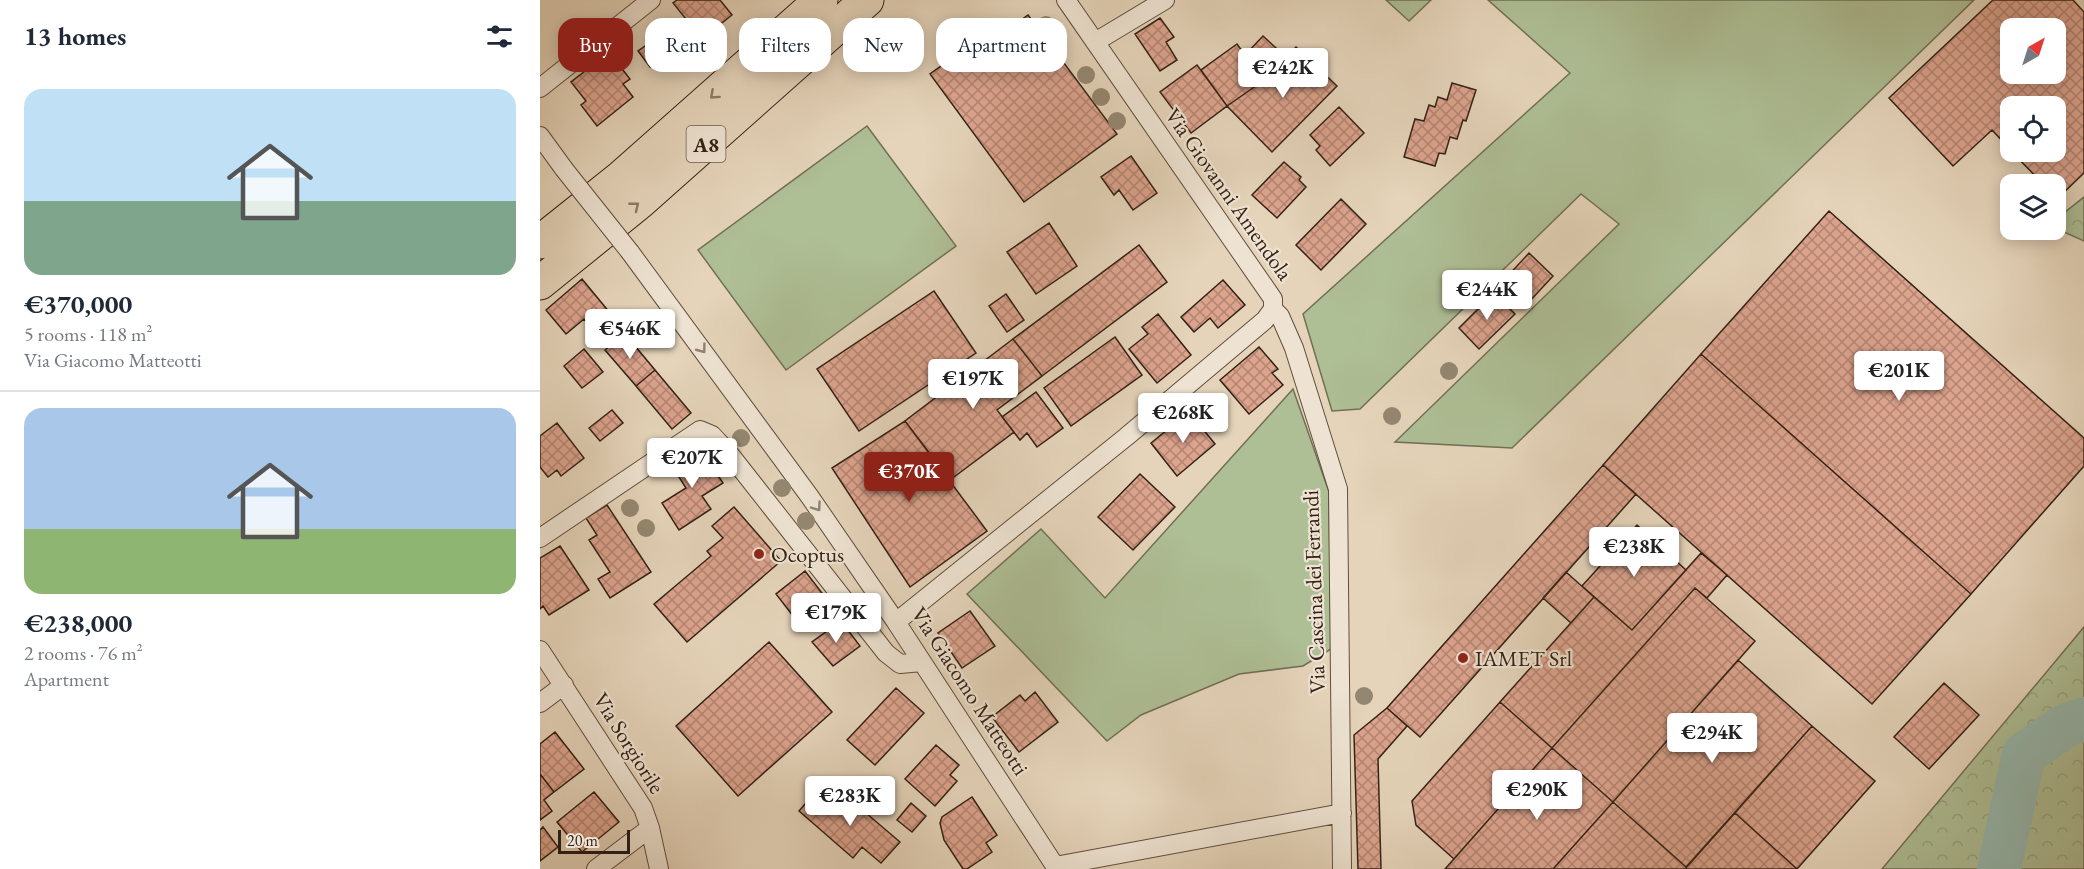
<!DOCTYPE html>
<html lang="en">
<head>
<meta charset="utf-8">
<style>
	body { margin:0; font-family:"EB Garamond",serif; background:#f2f2f3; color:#1f2937; height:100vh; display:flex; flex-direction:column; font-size:22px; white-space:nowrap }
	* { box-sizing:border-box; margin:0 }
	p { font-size:20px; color:#747a83 }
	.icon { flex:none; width:33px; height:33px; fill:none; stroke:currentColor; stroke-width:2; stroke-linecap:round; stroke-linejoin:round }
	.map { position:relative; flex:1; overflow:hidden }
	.panel { display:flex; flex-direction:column; background:#fff; width:540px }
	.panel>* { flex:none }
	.guide { position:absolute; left:18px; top:18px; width:570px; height:54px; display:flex; gap:12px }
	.needle { width:39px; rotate:39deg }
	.fabs { position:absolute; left:1460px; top:18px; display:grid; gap:12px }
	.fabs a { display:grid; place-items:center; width:66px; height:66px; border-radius:12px; background:#fff; box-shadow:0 3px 15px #0003; font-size:30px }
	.scale { position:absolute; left:18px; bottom:15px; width:72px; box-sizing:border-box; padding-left:6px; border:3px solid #342115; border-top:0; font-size:16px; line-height:21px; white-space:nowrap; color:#342115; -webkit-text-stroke:4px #eee3d2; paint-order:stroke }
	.price { position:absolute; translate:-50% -51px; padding:0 14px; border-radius:6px; background:#fff; color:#222; font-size:20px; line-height:39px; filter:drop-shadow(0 2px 3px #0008) }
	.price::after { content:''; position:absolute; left:50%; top:36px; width:18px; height:14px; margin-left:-9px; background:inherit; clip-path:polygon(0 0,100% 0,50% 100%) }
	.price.selected { background:#8f2418; color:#fff }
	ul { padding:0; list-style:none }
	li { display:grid; align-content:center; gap:12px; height:318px; padding:0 24px }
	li+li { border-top:2px solid #e0e1e3 }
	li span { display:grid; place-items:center; height:186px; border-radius:18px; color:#555 }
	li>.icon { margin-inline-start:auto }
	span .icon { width:108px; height:108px; fill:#fffc; stroke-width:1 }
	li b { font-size:26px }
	h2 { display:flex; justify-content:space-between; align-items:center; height:72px; padding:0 24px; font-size:26px }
	.pill { padding:0 21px; border-radius:18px; background:#fff; box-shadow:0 3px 15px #0003; font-size:21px; line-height:54px }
	.pill.selected { background:#8f2418; color:#fff }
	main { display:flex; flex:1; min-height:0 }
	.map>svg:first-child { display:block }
	.green { fill:#aebe95; stroke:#717055; stroke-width:1.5 }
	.forest { fill:url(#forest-crowns); stroke:#717055; stroke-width:1.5 }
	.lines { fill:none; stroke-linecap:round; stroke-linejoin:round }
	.river { stroke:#96b8ae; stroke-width:44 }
	.building { fill:url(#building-cross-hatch); stroke:#342115; stroke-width:1.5; fill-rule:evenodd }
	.minor-casing { stroke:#604e3e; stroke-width:20 }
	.motorway-casing { stroke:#342115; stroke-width:35 }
	.minor { stroke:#eee3d2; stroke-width:18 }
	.motorway { stroke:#e5d4ba; stroke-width:33 }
	.minor-bridge-casing { stroke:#604e3e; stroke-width:20; stroke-linecap:butt }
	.minor-bridge { stroke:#eee3d2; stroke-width:18 }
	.tree { fill:#948771 }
	.oneway { stroke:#8c7a68 }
	.oneway2 { stroke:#918274 }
	.poi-dot { fill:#8f2418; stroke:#eee3d2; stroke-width:2 }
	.labels { text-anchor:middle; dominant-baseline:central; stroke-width:4.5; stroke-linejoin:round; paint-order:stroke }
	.shield { fill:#eee3d2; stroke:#6c5b4e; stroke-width:1.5 }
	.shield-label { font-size:21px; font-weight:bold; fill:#342115 }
	.street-label { font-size:22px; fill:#342115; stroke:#eee3d2 }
	.poi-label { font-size:22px; fill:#342115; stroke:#eee3d2; text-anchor:start }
</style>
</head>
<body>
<main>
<section class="panel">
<h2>13 homes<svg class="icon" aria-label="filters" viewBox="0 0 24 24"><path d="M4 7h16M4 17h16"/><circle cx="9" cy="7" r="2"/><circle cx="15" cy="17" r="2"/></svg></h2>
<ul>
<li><span style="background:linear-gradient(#bfe0f5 60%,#7fa58c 0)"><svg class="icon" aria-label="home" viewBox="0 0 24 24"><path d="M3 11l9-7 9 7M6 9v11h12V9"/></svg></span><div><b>€370,000</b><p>5 rooms · 118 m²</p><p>Via Giacomo Matteotti</p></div></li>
<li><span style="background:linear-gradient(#a9c7e8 65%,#8fb573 0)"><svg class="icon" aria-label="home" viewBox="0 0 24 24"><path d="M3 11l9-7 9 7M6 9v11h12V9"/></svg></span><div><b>€238,000</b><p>2 rooms · 76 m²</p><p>Apartment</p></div></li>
</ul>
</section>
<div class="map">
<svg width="1544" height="869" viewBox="0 0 1544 869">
	<defs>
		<pattern id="forest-crowns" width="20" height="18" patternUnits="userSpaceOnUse" patternTransform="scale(1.5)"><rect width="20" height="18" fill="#aebe95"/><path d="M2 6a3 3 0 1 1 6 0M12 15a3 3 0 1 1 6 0" fill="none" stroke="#96a380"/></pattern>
		<pattern id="building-cross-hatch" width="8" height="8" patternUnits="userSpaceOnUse" patternTransform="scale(1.5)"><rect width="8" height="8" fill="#dca38d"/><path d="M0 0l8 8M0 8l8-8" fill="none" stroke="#b38472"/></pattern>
	</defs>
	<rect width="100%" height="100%" fill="#e5d4ba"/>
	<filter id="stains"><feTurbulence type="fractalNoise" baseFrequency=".00333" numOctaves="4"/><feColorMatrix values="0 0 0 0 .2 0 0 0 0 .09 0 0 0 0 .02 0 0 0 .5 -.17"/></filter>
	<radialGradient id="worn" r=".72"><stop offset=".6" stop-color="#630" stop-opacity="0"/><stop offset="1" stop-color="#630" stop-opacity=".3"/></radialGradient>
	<!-- green -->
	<path class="green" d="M846 0H891L869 21Z
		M948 0H1434L972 448 855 442 1079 224 1041 194 820 409 792 411 763 314 1030 73Z
		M327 126 416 246 246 370 158 250Z
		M753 389 789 492 791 649 763 666 699 674 601 715 567 741 427 594 501 529 565 598Z"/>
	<!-- forest -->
	<path class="forest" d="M1544 197V241L1515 228V220Z
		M1544 627V869H1342Z"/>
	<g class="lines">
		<!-- river -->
		<path class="river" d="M1459 869 1484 754 1526 725 1544 719"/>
	</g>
	<!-- building -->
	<path class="building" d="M137 0H180L192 15 162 39 133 3Z
		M1453 0H1533L1544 12V173L1517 199 1515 197V184H1503L1472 152H1515V106H1470V149L1452 130 1413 166 1349 98ZM1470 28H1515V74H1470Z
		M488 15 577 134 484 202 390 74 426 48 432 56Z
		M620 18 634 37 626 42 637 60 620 71 595 34Z
		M723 36 746 57 723 81 687 106 661 70 697 44 705 55Z
		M111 42 122 59 110 67 98 51Z
		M756 47 797 86 732 152 687 106 723 81Z
		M73 57 90 79 83 84 93 97 57 126 41 105 46 101 31 82 58 61 61 66Z
		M657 65 687 106 651 133 620 92Z
		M912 83 936 90 926 121 923 120 917 139 910 137 905 154 899 153 895 166 864 157 875 119 884 121 889 105 895 107 898 97 907 100Z
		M799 107 824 133 790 166 776 150 780 146 770 135Z
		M591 156 617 193 593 210 579 190 574 195 561 177Z
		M744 162 761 177 759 180 766 187 737 218 712 195Z
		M801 199 826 224 781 270 756 245Z
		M1289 211 1544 438V466L1431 594 1161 354Z
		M509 223 537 266 496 294 467 252Z
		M599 245 627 282 502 376 473 339Z
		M989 253 1013 276 989 302 965 279Z
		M42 279 70 313 52 329 44 319 26 334 6 310Z
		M683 280 705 305 678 328 670 318 654 332 641 317Z
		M394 291 436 353 319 431 277 369Z
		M954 293 975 314 939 349 919 328Z
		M466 294 484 320 467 332 449 306Z
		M618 314 651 355 617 383 589 349 608 334 602 327Z
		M85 334 115 370 96 386 65 350Z
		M575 337 602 375 531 426 504 388Z
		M473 339 502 376 457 410 474 432 410 480 365 421Z
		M719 347 738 369 732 373 743 385 709 414 680 380Z
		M44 349 63 372 42 388 24 366Z
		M1161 354 1431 594 1332 704 1063 465Z
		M115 370 151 413 132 429 96 386Z
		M496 392 523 428 497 447 487 433 480 440 462 417Z
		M72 410 83 423 60 441 49 428Z
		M649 412 675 444 637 476 611 443Z
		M365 421 447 531 370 587 292 468Z
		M17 423 44 458 21 476 17 470 8 477 0 467V436Z
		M160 448 183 483 162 496 171 509 139 530 122 503 146 488 132 466Z
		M1063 465 1096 494 880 737 847 708Z
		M600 474 635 507 593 550 558 517Z
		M67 505 111 572 70 598 58 579 70 572 49 540 57 535 46 518Z
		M194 507 241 561 147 642 114 604 171 556 167 551 183 538 172 526Z
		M1097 525 1146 570 1092 630 1042 586Z
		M20 546 49 590 9 615 3 606 0 609V558Z
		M1161 553 1187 575 1167 598 1155 588 1012 748 960 702 1054 597 1092 630Z
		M265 571 292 606 263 629 236 594Z
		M1026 572 1054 597 1031 623 1003 598Z
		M1155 588 1215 641 1073 802 1012 748Z
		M430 611 455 646 422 668 398 633Z
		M301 621 320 646 293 666 272 642Z
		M229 642 292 712 198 796 136 726Z
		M1198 660 1272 726 1146 867 1073 802Z
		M1404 683 1439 715 1389 769 1354 737Z
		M356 688 384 713 335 765 307 740Z
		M495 692 518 722 479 752 452 717 480 695 485 701Z
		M960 702 1012 748 914 859 876 825 872 801Z
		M847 708 867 726 838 759 841 869H818L814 735Z
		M1272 726 1335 781 1257 869 1195 813Z
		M15 732 44 769 14 792 0 774V744Z
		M396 745 419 765 410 775 417 781 395 806 365 779Z
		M1012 748 1073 802 1013 869H905Z
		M0 774 14 792 4 800 12 811 0 820Z
		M299 790 360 842 341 863 322 847 313 858 259 811 273 795 286 805Z
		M54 792 79 822 42 852 17 822Z
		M432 797 457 835 446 843 452 852 427 869H423L404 840 400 823 402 817Z
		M1073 802 1146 867 1145 869H1013Z
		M371 803 386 816 372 832 357 820Z
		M1195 813 1257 869H1145Z
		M3 827 18 847 0 861V830Z"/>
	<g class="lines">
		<defs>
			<path id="minor" d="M555 42 625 0
				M0 88 111 0
				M0 136 24 169
				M90 252 270 497 356 622 517 869
				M733 309 740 316 754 348 798 489 802 869
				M0 538 160 430 172 435 188 452 346 653 360 664 382 662
				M356 622 586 437 725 320 733 309V299L526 0
				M0 650 103 808 110 828 119 869
				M0 703 24 685
				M515 866 802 813
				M56 869 110 828"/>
			<path id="motorway" d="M0 242 79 179 281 0
				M0 283 100 202 327 0"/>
		</defs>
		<!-- minor casing -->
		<use href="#minor" class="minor-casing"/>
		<!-- motorway casing -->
		<use href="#motorway" class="motorway-casing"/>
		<!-- minor -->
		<use href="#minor" class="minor"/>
		<!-- motorway -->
		<use href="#motorway" class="motorway"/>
		<defs>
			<path id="minor-bridge" d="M24 169 90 252"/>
		</defs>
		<!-- minor-bridge casing -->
		<use href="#minor-bridge" class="minor-bridge-casing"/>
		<!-- minor-bridge -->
		<use href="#minor-bridge" class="minor-bridge"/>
	</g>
	<!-- trees -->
	<g class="tree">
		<circle cx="506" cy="25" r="9"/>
		<circle cx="518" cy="42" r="9"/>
		<circle cx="546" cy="75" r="9"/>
		<circle cx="561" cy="97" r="9"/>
		<circle cx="577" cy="121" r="9"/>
		<circle cx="909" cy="371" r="9"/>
		<circle cx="852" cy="416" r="9"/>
		<circle cx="201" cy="438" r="9"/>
		<circle cx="242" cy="488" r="9"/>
		<circle cx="90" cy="508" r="9"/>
		<circle cx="266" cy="521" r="9"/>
		<circle cx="106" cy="528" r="9"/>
		<circle cx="824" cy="696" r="9"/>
	</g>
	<!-- one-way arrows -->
	<defs><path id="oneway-chevron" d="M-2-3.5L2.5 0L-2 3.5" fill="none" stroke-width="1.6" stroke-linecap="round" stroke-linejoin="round" transform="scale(1.5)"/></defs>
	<g class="oneway">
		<use href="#oneway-chevron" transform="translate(174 95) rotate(138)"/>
		<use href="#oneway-chevron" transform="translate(95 206) rotate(-39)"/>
	</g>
	<g class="oneway2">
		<use href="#oneway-chevron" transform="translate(162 349) rotate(53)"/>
		<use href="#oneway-chevron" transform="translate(277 507) rotate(55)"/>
	</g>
	<!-- markers -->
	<g class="poi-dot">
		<circle cx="219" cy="554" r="6"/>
		<circle cx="923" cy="658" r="6"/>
	</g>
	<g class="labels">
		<!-- shield labels -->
		<rect class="shield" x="146.5" y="126" width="39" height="36" rx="4.5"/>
		<g class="shield-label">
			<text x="166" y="144">A8</text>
		</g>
		<!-- street labels -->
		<g class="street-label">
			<text transform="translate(689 194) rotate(55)">Via Giovanni Amendola</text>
			<text transform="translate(774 592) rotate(-92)">Via Cascina dei Ferrandi</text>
			<text transform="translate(430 691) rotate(57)">Via Giacomo Matteotti</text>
			<text transform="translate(89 743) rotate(58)">Via Sorgiorile</text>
		</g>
		<!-- poi labels -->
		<g class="poi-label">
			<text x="231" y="554">Ocoptus</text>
			<text x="935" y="658">IAMET Srl</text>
		</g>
	</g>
	<rect width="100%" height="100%" filter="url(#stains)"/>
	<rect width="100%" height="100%" fill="url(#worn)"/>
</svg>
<div class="fabs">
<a><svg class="needle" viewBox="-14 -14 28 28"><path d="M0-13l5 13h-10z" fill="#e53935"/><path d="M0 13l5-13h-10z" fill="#747a83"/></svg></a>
<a><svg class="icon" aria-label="locate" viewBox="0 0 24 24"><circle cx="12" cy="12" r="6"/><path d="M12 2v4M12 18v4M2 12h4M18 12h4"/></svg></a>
<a><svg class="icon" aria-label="layers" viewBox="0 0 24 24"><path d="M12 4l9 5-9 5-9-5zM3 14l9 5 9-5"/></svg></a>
</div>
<div class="scale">20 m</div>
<b class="price" style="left:743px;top:99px">€242K</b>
<b class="price" style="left:947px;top:321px">€244K</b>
<b class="price" style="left:90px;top:360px">€546K</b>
<b class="price" style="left:1359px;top:402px">€201K</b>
<b class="price" style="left:433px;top:410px">€197K</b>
<b class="price" style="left:643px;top:444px">€268K</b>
<b class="price" style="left:152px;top:489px">€207K</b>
<b class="price selected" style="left:369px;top:503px">€370K</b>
<b class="price" style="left:1094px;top:578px">€238K</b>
<b class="price" style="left:296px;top:644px">€179K</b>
<b class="price" style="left:1172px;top:764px">€294K</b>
<b class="price" style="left:997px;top:821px">€290K</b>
<b class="price" style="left:310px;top:827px">€283K</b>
<div class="guide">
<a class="pill selected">Buy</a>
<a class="pill">Rent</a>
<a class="pill">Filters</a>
<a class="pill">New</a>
<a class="pill">Apartment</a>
</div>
</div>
</main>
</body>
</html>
